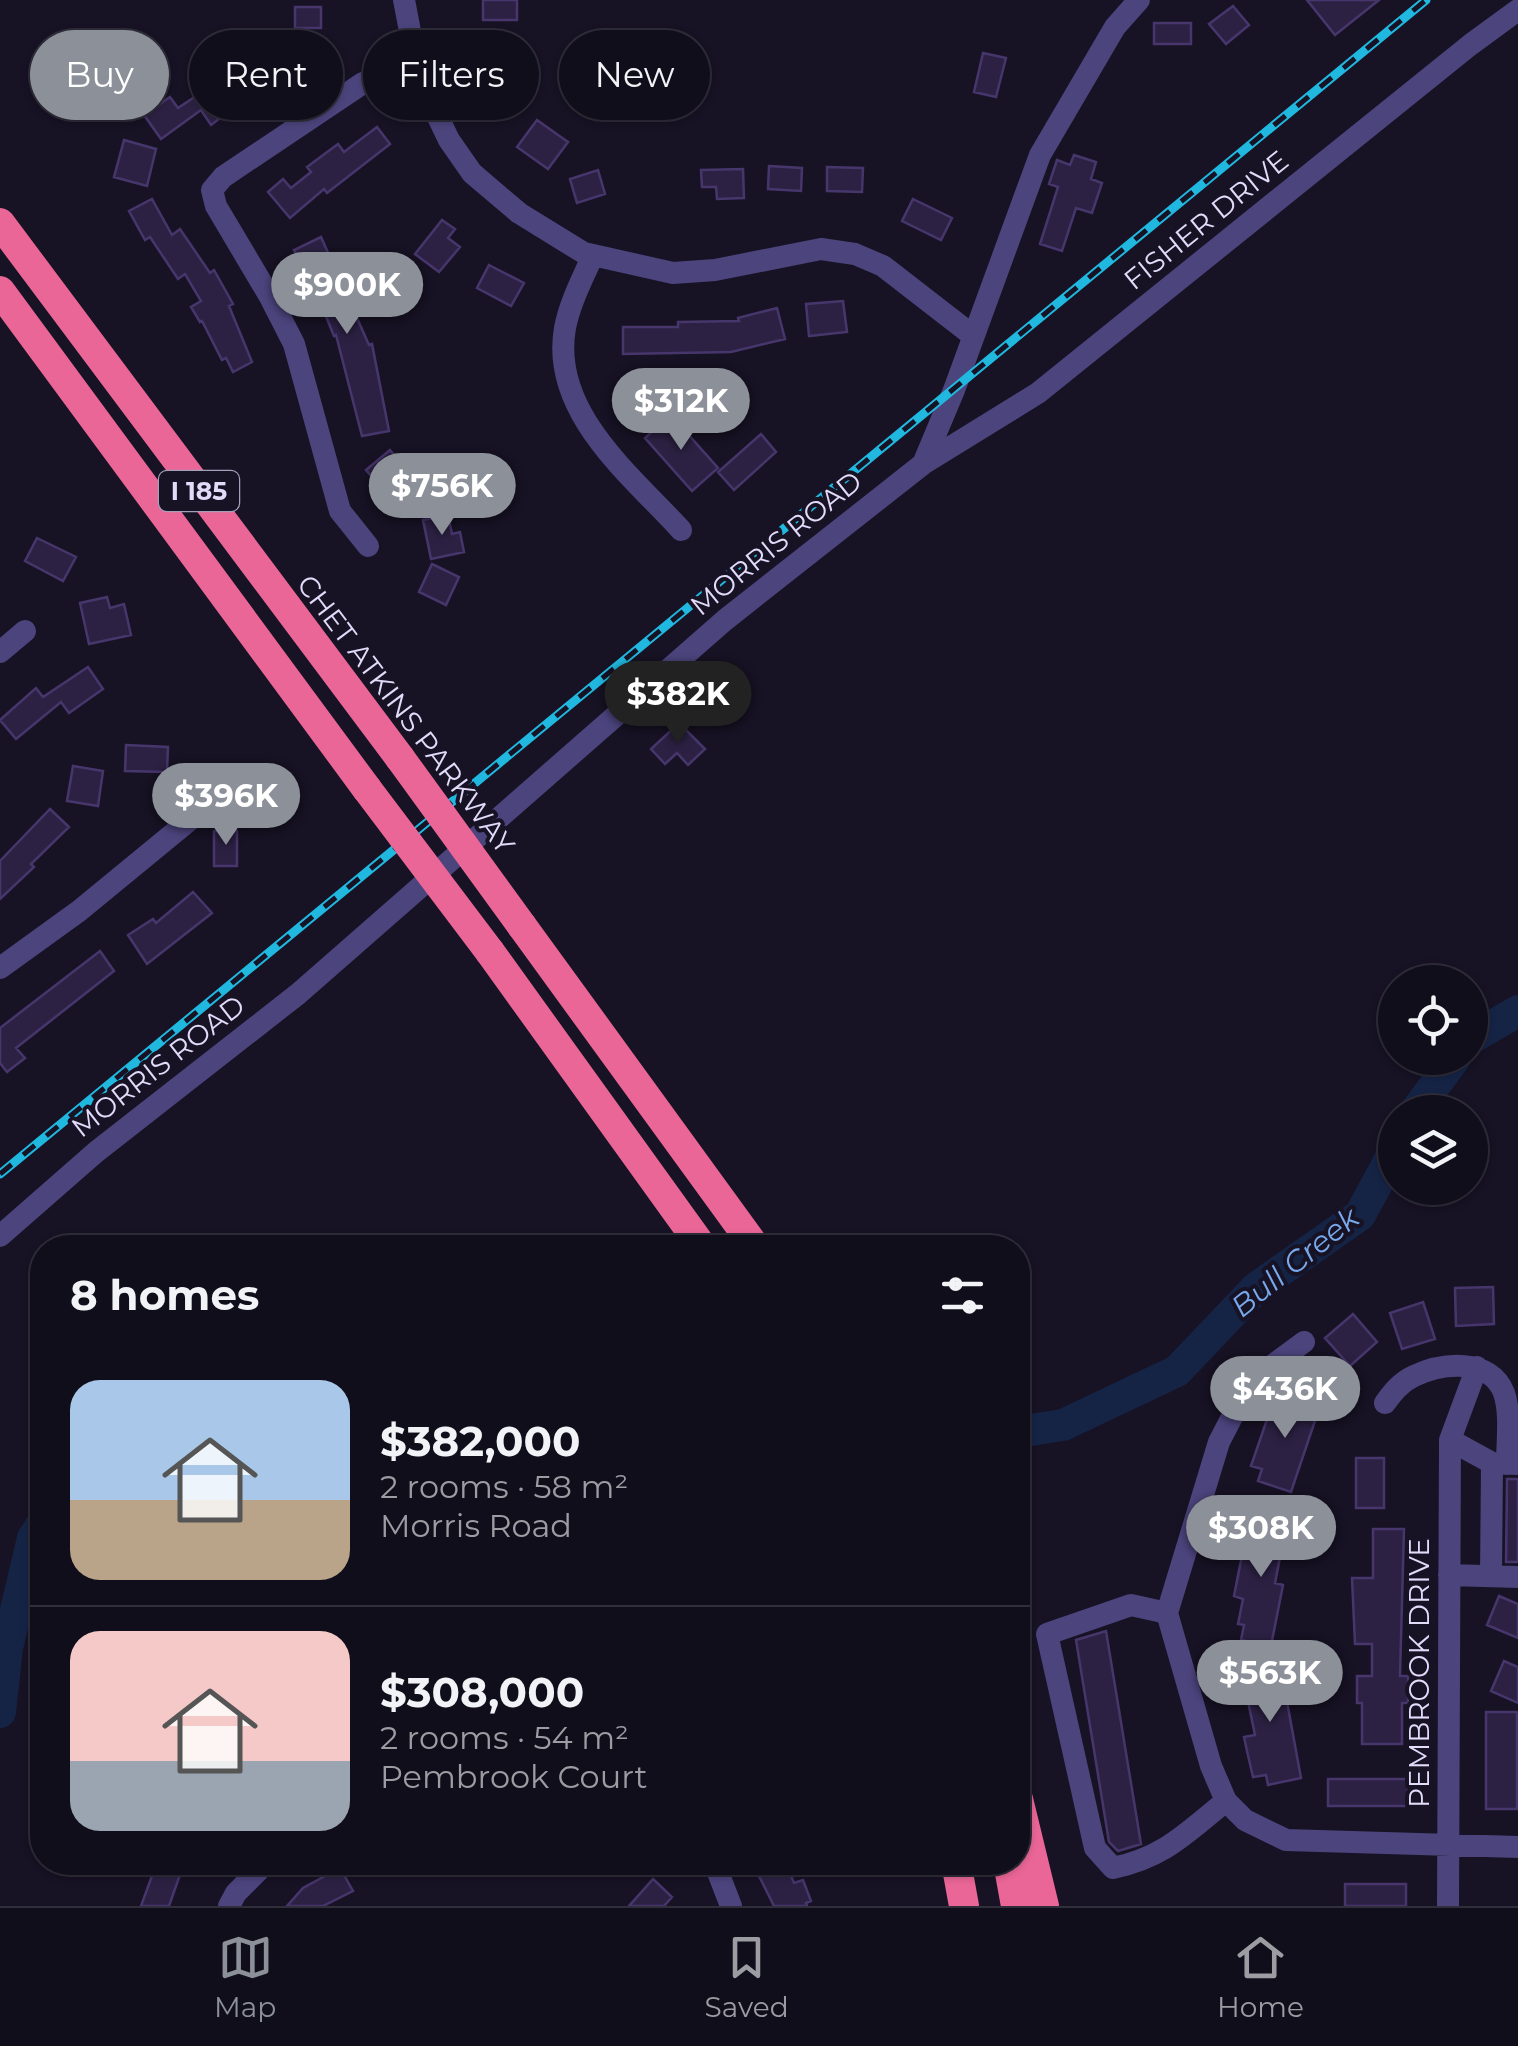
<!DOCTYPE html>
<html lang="en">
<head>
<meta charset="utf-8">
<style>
	body { margin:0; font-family:Montserrat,sans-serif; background:#1a1724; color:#f1f3f6; height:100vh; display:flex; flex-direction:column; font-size:38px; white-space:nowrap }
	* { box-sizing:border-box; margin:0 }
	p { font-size:32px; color:#9c9ca3 }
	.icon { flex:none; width:55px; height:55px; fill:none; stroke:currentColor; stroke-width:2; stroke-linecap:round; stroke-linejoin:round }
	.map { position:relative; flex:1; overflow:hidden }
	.sheet { position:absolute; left:30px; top:1235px; width:1000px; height:640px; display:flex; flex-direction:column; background:#110e1b; border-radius:40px; box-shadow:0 2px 8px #0004,0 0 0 2px #302e3a }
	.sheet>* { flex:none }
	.hud { position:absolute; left:30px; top:30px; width:1000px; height:90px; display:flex; gap:20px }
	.fabs { position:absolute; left:1378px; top:965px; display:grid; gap:20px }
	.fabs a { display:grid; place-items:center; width:110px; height:110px; border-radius:50%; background:#110e1b; box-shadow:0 2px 8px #0004,0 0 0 2px #302e3a; font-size:50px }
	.price { position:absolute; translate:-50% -85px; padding:0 22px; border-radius:35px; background:#8c9099; color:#fff; font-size:32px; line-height:65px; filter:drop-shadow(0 2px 5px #0008) }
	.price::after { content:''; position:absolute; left:50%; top:60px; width:30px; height:22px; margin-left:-15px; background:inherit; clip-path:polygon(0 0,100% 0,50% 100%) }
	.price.selected { background:#222; color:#fff }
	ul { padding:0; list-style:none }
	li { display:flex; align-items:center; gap:30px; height:250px; padding:0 40px }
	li+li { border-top:2px solid #302e3a }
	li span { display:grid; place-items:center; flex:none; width:280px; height:200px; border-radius:30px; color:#555 }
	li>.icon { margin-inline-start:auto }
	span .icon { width:120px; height:120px; fill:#fffc; stroke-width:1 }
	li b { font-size:42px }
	h2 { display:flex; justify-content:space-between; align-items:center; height:120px; padding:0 40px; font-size:42px }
	.pill { padding:0 35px; border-radius:45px; background:#110e1b; box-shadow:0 2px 8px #0004,0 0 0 2px #302e3a; font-size:35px; line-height:90px }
	.pill.selected { background:#8c9099; color:#fff }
	.tabs { display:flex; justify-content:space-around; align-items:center; height:140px; border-top:2px solid #302e3a; background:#110e1b; font-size:28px; color:#9c9ca3 }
	.tabs a { display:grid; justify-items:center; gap:5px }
	.tabs .selected { color:#8c9099 }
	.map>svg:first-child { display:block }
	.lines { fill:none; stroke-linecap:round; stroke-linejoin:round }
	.river { stroke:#152345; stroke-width:32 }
	.building { fill:#2c2143; stroke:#47366c; stroke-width:2.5 }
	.minor { stroke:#4c447d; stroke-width:22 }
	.highway { stroke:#ea6697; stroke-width:30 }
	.rail-casing { stroke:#21b8e0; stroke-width:9 }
	.rail { stroke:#171224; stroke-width:5; stroke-dasharray:15; stroke-linecap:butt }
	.highway-bridge { stroke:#ea6697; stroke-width:30 }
	.labels { text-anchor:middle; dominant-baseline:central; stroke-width:8; stroke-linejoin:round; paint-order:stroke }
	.shield { fill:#171224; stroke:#a59fba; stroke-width:2.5 }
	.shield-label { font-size:25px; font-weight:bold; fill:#e2dbfa }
	.street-label { font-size:28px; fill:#e2dbfa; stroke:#171224 }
	.water-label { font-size:30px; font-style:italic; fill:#77a9ec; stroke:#171224 }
</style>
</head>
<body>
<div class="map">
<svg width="1518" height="1906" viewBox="0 0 1518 1906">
	<rect width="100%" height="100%" fill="#171224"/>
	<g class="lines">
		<!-- river -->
		<path class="river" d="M1470 1039 1518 1011
			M1415 1112 1455 1058
			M1018 1432 1063 1425 1177 1371 1256 1288 1360 1215 1395 1150
			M0 1712 7 1648 33 1538 42 1524"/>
	</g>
	<!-- building -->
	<path class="building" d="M483 0H517V20H483Z
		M1307 0H1379L1335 35Z
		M1233 6 1249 25 1226 44 1209 24Z
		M295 7H321V28H295Z
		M1154 23H1191V44H1154Z
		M983 53 1006 58 996 97 974 92Z
		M276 55 289 74 279 80 283 86 254 105 248 97 211 125 201 110 161 139 144 115 170 97 178 108 226 76 231 84Z
		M488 65 509 83 486 109 465 90Z
		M537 120 568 142 548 169 517 147Z
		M377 127 390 144 327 193 324 189 290 218 268 192 283 179 291 188 311 172 307 167 338 144 344 152Z
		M124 140 156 149 147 186 114 177Z
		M1074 155 1096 162 1091 179 1102 183 1092 213 1076 208 1062 251 1040 244 1058 187 1049 184 1057 160 1070 165Z
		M769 166 802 168 801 191 768 189Z
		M827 167 863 168 862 192 827 191Z
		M743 169 744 198 717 199 716 187H702L701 170Z
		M598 170 605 194 577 203 570 179Z
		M152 199 172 235 180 229 210 273 214 270 233 304 229 306 252 362 233 372 226 358 222 360 202 321 200 322 191 307 201 301 185 274 178 279 150 237 145 240 129 211Z
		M913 199 952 218 941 240 902 221Z
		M442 220 455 229 448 238 460 247 439 272 415 254Z
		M321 237 369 345 372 344 389 431 362 436 336 335 334 336 314 287 311 288 294 250Z
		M489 265 524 283 511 306 477 288Z
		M843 301 847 332 809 336 806 304Z
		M777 308 785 339 731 352 623 354V327H678V322L739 321 738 318Z
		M671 415 718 468 692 491 645 438Z
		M761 434 776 452 734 490 718 472Z
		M390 450 426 493 410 506 390 482 382 489 366 470Z
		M448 515 452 534 460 532 464 552 431 559 423 520Z
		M37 538 76 557 63 581 25 561Z
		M432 564 459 577 446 605 419 592Z
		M107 597 110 608 124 604 131 635 89 644 80 603Z
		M88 667 103 689 69 713 61 702 16 739 0 720 36 688 43 697Z
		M679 723 705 749 688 765 677 753 665 764 651 749Z
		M126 745 168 747 167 772 125 771Z
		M73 766 103 771 98 806 67 801Z
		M203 772 228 796 212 813 208 804 187 790Z
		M50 809 69 827 31 864 34 867 0 899V861Z
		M214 831H237V866H214Z
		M193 892 212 913 147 964 128 935 153 919 156 923Z
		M100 951 114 971 16 1048 25 1058 7 1072 0 1063V1028Z
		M1493 1287 1494 1324 1456 1326 1455 1288Z
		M1423 1302 1435 1339 1402 1349 1390 1313Z
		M1353 1314 1377 1342 1350 1366 1325 1338Z
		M1292 1394 1321 1403 1291 1492 1258 1481 1262 1469 1251 1466 1274 1399 1288 1403Z
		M1356 1458H1384V1508H1356Z
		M1507 1479H1518V1562H1506Z
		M1258 1516 1287 1522 1275 1583 1283 1585 1271 1646 1241 1640 1244 1625 1238 1624 1243 1599 1234 1596 1248 1525 1256 1527Z
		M1373 1529H1404L1400 1676H1408V1703H1402V1744H1362V1703H1357V1676H1372V1644H1355L1352 1578H1373Z
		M1499 1596 1518 1604V1638L1487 1625Z
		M1106 1631 1141 1844 1118 1851 1109 1842 1076 1640Z
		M1279 1658 1301 1778 1268 1785 1266 1775 1253 1777 1247 1751 1244 1737 1255 1735 1243 1677 1254 1675 1252 1663Z
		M1504 1661 1518 1667V1703L1491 1691Z
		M1486 1712H1517V1809H1486Z
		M1328 1779H1408V1806H1328Z
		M157 1862 182 1869 169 1906H141Z
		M752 1862H785L794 1883 803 1880 811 1901 806 1903 807 1906H774Z
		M340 1868 353 1891 323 1906H287L303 1888Z
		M653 1879 672 1897 664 1906H629Z
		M1345 1884H1406V1906H1345Z"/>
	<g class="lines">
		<!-- minor -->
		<path class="minor" d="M404 0 414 52 436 113 449 140 472 173 519 213 584 253 673 273 715 270 821 249 855 254 883 266 972 335
			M593 255C583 278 570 302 565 328 550 412 631 475 681 530
			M923 464 1038 393 1470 45 1518 10
			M368 546 340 511 294 344 270 297 216 206 212 190 223 177 363 83 420 66
			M0 652 25 631
			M0 968 79 911 197 814
			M0 1236 96 1152 298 994 725 620 923 464 954 390 1040 155 1115 27 1139 0
			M1385 1403C1393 1392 1401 1382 1414 1376 1442 1363 1490 1357 1504 1393 1511 1413 1507 1442 1507 1464
			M1450 1440 1492 1463
			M1449 1575 1518 1577
			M1491 1576 1492 1463 1518 1464
			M1167 1613 1131 1605 1047 1634 1095 1848 1113 1868C1165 1857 1186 1833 1226 1801
			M1167 1613 1211 1766 1226 1801 1245 1820 1286 1840 1518 1847
			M1167 1613 1219 1442 1250 1382 1304 1342
			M714 1862 731 1906
			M229 1906 236 1893 267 1862
			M1448 1906 1450 1440 1477 1367"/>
		<!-- highway -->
		<path class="highway" d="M0 223 400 758
			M0 291 367 789
			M522 926 756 1248
			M490 952 703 1248
			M1018 1799 1044 1906
			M956 1862 964 1906
			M1008 1862 1016 1906"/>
		<defs>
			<path id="rail" d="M0 1174 1426 0"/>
		</defs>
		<!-- rail casing -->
		<use href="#rail" class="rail-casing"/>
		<!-- rail -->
		<use href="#rail" class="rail"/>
		<!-- highway-bridge -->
		<path class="highway-bridge" d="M400 758 522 926
			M367 789 490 952"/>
	</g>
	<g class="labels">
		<!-- shield labels -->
		<rect class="shield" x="159" y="471" width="80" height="40" rx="8"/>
		<g class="shield-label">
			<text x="199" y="491">I 185</text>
		</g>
		<!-- street labels -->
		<g class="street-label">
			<text transform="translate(1206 220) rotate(-39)">FISHER DRIVE</text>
			<text transform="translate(776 543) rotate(-39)">MORRIS ROAD</text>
			<text transform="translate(406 714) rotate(53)">CHET ATKINS PARKWAY</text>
			<text transform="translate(158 1066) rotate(-38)">MORRIS ROAD</text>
			<text transform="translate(1419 1673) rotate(-90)">PEMBROOK DRIVE</text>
		</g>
		<!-- water labels -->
		<g class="water-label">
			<text transform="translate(1295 1262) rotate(-39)">Bull Creek</text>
		</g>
	</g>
</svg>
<div class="fabs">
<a><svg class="icon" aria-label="locate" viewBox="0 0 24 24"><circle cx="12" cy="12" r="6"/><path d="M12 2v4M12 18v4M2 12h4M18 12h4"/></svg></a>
<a><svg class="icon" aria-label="layers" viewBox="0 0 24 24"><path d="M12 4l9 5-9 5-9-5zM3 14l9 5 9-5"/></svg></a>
</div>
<b class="price" style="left:347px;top:337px">$900K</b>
<b class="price" style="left:681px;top:453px">$312K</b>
<b class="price" style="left:442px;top:538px">$756K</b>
<b class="price selected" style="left:678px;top:746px">$382K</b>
<b class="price" style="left:226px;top:848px">$396K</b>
<b class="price" style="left:1285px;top:1441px">$436K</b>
<b class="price" style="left:1261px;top:1580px">$308K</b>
<b class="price" style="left:1270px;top:1725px">$563K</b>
<div class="hud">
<a class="pill selected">Buy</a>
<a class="pill">Rent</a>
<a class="pill">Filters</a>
<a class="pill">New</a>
</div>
<section class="sheet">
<h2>8 homes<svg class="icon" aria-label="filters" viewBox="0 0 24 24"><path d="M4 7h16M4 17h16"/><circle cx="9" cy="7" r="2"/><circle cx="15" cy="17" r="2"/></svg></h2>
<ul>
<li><span style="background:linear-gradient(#a9c7e8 60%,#b9a48a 0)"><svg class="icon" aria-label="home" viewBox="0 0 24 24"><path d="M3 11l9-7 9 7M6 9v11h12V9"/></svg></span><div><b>$382,000</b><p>2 rooms · 58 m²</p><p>Morris Road</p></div></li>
<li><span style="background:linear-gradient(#f6c9c9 65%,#9aa5b1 0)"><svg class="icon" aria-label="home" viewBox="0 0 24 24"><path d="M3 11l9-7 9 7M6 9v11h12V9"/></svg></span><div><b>$308,000</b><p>2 rooms · 54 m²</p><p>Pembrook Court</p></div></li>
</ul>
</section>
</div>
<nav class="tabs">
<a class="selected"><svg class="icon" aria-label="map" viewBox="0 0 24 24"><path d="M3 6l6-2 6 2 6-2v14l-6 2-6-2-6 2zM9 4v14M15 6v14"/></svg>Map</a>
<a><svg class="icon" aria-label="saved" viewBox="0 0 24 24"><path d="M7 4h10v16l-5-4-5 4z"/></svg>Saved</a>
<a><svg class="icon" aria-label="home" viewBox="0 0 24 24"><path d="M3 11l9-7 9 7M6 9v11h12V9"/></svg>Home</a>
</nav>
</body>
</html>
